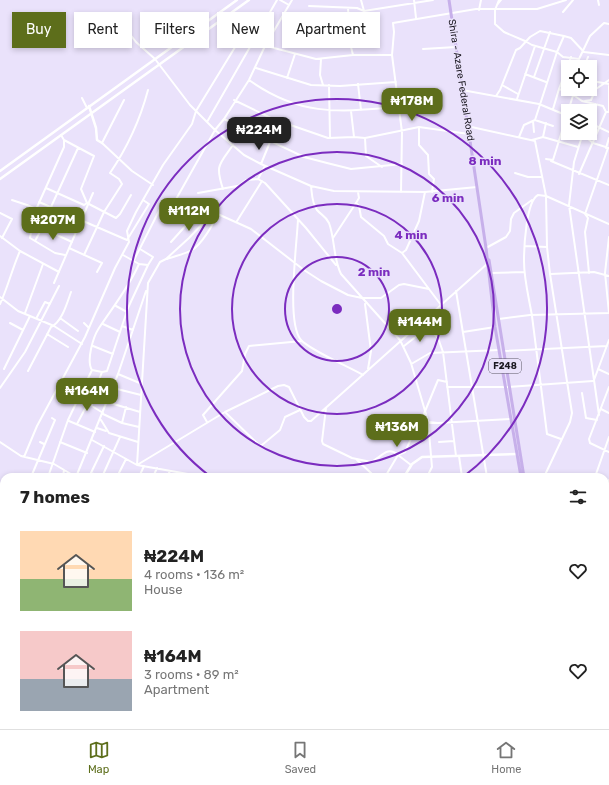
<!DOCTYPE html>
<html lang="en">
<head>
<meta charset="utf-8">
<style>
	body { margin:0; font-family:Rubik,sans-serif; background:#f6f6f6; color:#222; height:100vh; display:flex; flex-direction:column; font-size:15px; white-space:nowrap }
	* { box-sizing:border-box; margin:0 }
	p { font-size:13px; color:#767676 }
	.icon { flex:none; width:22px; height:22px; fill:none; stroke:currentColor; stroke-width:2; stroke-linecap:round; stroke-linejoin:round }
	.map { position:relative; flex:1; overflow:hidden }
	.panel { position:absolute; left:0px; top:473px; width:609px; height:256px; display:flex; flex-direction:column; background:#fff; border-radius:12px 12px 0 0; box-shadow:0 2px 6px #0003 }
	.panel>* { flex:none }
	.hud { position:absolute; left:12px; top:12px; width:400px; height:36px; display:flex; gap:8px }
	.fabs { position:absolute; left:561px; top:60px; display:grid; gap:8px }
	.fabs a { display:grid; place-items:center; width:36px; height:36px; border-radius:0px; background:#fff; box-shadow:0 2px 6px #0003; font-size:20px }
	.price { position:absolute; translate:-50% -34px; padding:0 9px; border-radius:8px; background:#5d6e1b; color:#fff; font-size:13px; line-height:26px; filter:drop-shadow(0 1px 2px #0008) }
	.price::after { content:''; position:absolute; left:50%; top:24px; width:12px; height:9px; margin-left:-6px; background:inherit; clip-path:polygon(0 0,100% 0,50% 100%) }
	.price.active { background:#222; color:#fff }
	ul { padding:0; list-style:none }
	li { display:flex; align-items:center; gap:12px; height:100px; padding:0 20px }
	li span { display:grid; place-items:center; flex:none; width:112px; height:80px; border-radius:0px; color:#555 }
	li>.icon { margin-inline-start:auto }
	span .icon { width:48px; height:48px; fill:#fffc; stroke-width:1 }
	li b { font-size:17px }
	h2 { display:flex; justify-content:space-between; align-items:center; height:48px; padding:0 20px; font-size:17px }
	.chip { padding:0 14px; border-radius:0px; background:#fff; box-shadow:0 2px 6px #0003; font-size:14px; line-height:36px }
	.chip.active { background:#5d6e1b; color:#fff }
	.menu { display:flex; justify-content:space-around; align-items:center; height:56px; border-top:1px solid #e0e0e0; background:#fff; font-size:11px; color:#767676 }
	.menu a { display:grid; justify-items:center; gap:2px }
	.menu .active { color:#5d6e1b }
	.map>svg:first-child { display:block }
	.lines { fill:none; stroke-linecap:round; stroke-linejoin:round }
	.stream { stroke:#705f8f; stroke-width:1 }
	.minor { stroke:#fff; stroke-width:2 }
	.tertiary { stroke:#fff; stroke-width:2.5 }
	.secondary { stroke:#fff; stroke-width:3 }
	.primary { stroke:#c7b0ea; stroke-width:3 }
	.ring { fill:none; stroke:#7b2cbf; stroke-width:2 }
	.labels { text-anchor:middle; dominant-baseline:central; stroke-width:3; stroke-linejoin:round; paint-order:stroke }
	.shield { fill:#eae2fb; stroke:#595562; stroke-width:1 }
	.shield-label { font-size:9px; font-weight:bold; fill:#1b1821 }
	.street-label { font-size:10px; fill:#1b1821; stroke:#eae2fb }
	.centre { fill:#7b2cbf; stroke:#eae2fb; stroke-width:2 }
	.ring-label { font-size:12px; text-anchor:middle; font-weight:bold; fill:#7b2cbf; stroke:#eae2fb; stroke-width:3; stroke-linejoin:round; paint-order:stroke }
</style>
</head>
<body>
<div class="map">
<svg width="609" height="729" viewBox="0 0 609 729">
	<rect width="100%" height="100%" fill="#eae2fb"/>
	<g class="lines">
		<!-- stream -->
		<path class="stream" d="M526 474 534 477
			M605 506 609 508"/>
		<!-- minor -->
		<path class="minor" d="M280 0 289 5
			M361 0 364 11
			M414 0 416 18
			M499 0 495 10V24L504 32 525 41 532 45 557 52 563 57 579 59 590 36 604 23 609 24
			M598 0 599 5
			M497 5 501 0
			M309 6 357 8 364 11 433 0
			M348 8 350 43 353 55
			M479 10 481 0
			M563 12 573 0
			M122 24 136 42 155 59 190 105 215 130 244 155 261 164 311 186 334 191 425 192 477 187
			M564 36 571 38 584 52 609 55
			M350 38 365 37
			M423 49 456 47
			M571 57 559 89 569 92 582 101 603 106 606 112H609
			M321 59 320 75 323 85
			M584 67 588 57
			M256 68 311 85 340 86 396 82
			M525 74 546 82
			M534 77 550 32
			M287 78 295 54
			M249 80C301 117 339 112 399 107
			M592 81 609 84
			M358 84 361 110
			M329 85 330 138
			M502 85 518 94
			M462 90 539 104 568 116
			M496 96 500 90 516 50 520 48 530 37 540 31 564 36 557 52 535 120 524 125 519 137
			M82 98 87 108
			M517 99 535 46
			M124 100 102 143 132 171 153 185
			M234 100 273 119 328 138 354 137 365 138 419 127 469 134
			M585 101 591 100 596 89 609 80
			M553 109 559 89
			M351 111 354 137
			M609 112V86
			M590 116 595 104
			M224 119 304 157 327 163 351 169 402 164
			M535 120 553 126
			M533 121 534 132
			M207 122 277 0
			M590 123 609 132
			M467 126 535 141 546 196 609 224
			M419 127V145L428 155 429 174 434 179 432 192
			M581 133 593 143 609 148
			M583 133 574 162 569 205 599 415
			M61 135 64 140 94 156 81 189 87 203
			M543 137 546 123
			M365 138 366 156 382 167
			M265 139 273 119
			M64 140V147L34 214 30 238 55 253 65 255
			M532 140 543 137 578 147
			M606 148 609 138
			M546 159 553 160 575 89
			M551 161 609 185
			M261 164 270 142
			M265 166 258 179 265 183 306 228 336 265
			M515 173 528 177H541
			M579 174 606 112
			M311 186C312 194 312 204 317 210 321 215 326 216 329 223 335 239 333 258 341 274L400 340 411 363 428 421 432 467 427 477
			M46 188 84 205 87 203 116 218 120 214 131 195
			M223 189C215 165 219 165 233 145
			M401 192 402 132 392 55 394 32 393 23 476 9H537L566 0
			M425 192 419 221 406 250 402 253 441 305
			M198 193 237 186
			M12 200 27 205 78 228
			M175 201 215 130 224 119 249 80 265 46 292 0
			M39 202 127 240 149 204 143 200
			M191 202 251 229 304 270 321 281 348 295 362 298H381L399 285 404 284 429 289
			M356 203 359 206 361 217 384 236 388 244 402 253
			M51 207 78 148
			M0 213 12 219 2 238
			M298 219C297 244 286 323 301 340 310 350 349 367 363 375
			M237 221 262 181
			M0 236 20 251 59 272
			M333 238 356 203 359 198 358 192
			M35 241 42 228 72 242
			M171 242 189 222 206 218
			M525 246 547 247
			M69 248 102 263 97 272
			M486 248 506 237 510 231 511 219 514 213 532 200
			M84 255 104 212 122 184 119 179 110 173C127 148 140 120 148 90
			M123 255 139 264 148 265
			M167 259C175 256 185 254 192 250 201 245 214 224 217 214
			M134 260 162 205
			M139 264C129 287 113 307 99 328 93 337 86 361 92 370L102 372 107 371 128 308 148 265 153 257 140 249
			M491 273 524 272
			M589 273 585 232 588 218 585 214 608 148
			M551 274 594 272 609 276
			M54 283 93 193
			M456 291 487 477
			M0 297 18 311 54 326 82 344
			M0 304C8 287 12 269 20 251
			M365 304 371 351 368 369
			M116 306 127 312
			M25 313 43 264
			M609 313 605 273 609 237
			M37 317 45 302 50 304
			M60 318 78 331
			M499 319 530 315 609 313
			M10 323 23 330
			M84 323 88 327
			M103 324 120 332
			M122 326 133 330
			M463 332 495 327
			M47 334 68 347
			M93 346 113 354
			M404 346 427 328H429L438 338 443 352 456 456
			M504 351 607 346
			M413 363 430 353 499 350
			M4 369 30 316
			M598 369 609 374
			M28 371 51 327C62 322 67 303 71 292
			M102 372 93 396 92 406 103 413
			M118 374 142 384
			M594 380 609 340
			M98 382 113 388 141 395
			M447 387H508L593 381
			M609 387 589 439 590 443 609 452
			M0 388 25 352 59 286
			M582 393 586 418 597 420
			M93 396 107 402 140 412
			M326 408 322 441 323 444 352 458 371 462C381 458 387 445 398 455L385 477
			M601 409 609 413
			M225 412 259 445H262L280 430 285 417 300 410
			M103 414 122 423 139 427
			M101 420 109 433 138 442
			M69 421 95 432
			M421 421 438 380 447 382
			M207 422 203 415 242 371 245 354 249 346 302 341
			M122 423 126 407
			M77 424 87 405
			M97 428 106 431
			M92 440 137 465 205 477
			M0 442 21 456 54 464 76 477
			M40 442 44 444
			M60 442 87 453
			M439 442 454 441
			M459 456 462 477
			M24 457 37 426 85 337 115 268 129 242 127 231 136 212 163 165 192 124 196 111 240 39 316 59 353 55H392
			M357 460 372 474V477
			M137 465 225 412 278 386 284 385 289 387 304 417 308 421H311L487 264
			M137 465 148 283 160 262 166 259 189 238 238 186 246 180 258 179
			M411 465 398 455 405 452 419 421 438 423 510 419
			M91 473 104 477
			M31 477 55 420 52 418
			M48 477 68 420 92 370
			M63 477 64 470
			M76 477 118 374 146 291
			M89 477 104 446
			M102 477 120 437
			M117 477 126 459
			M139 477 144 466
			M153 477 157 468
			M167 477 170 471
			M544 477 570 422 572 413 550 274 547 247 546 196 538 195C526 201 524 248 524 261 524 280 529 298 532 316 537 355 542 394 547 434L561 439
			M595 477 609 437
			M605 492 609 480
			M0 528 4 518
			M605 572 609 563
			M605 594 609 597
			M0 600 4 601
			M0 627 4 628
			M0 661 4 660
			M605 669 609 671
			M605 687 609 689
			M605 694 609 688
			M605 703 609 705
			M36 725 45 729
			M69 725 77 729
			M108 725 113 729
			M134 725 139 726
			M181 725 194 729
			M209 725 215 727
			M253 725 263 729
			M399 725 406 729
			M480 725 485 727
			M559 725 570 729
			M599 725 604 729
			M33 729 34 725
			M94 729 96 725
			M136 729 140 725
			M214 729 216 725
			M317 729 318 725
			M336 729 337 725
			M401 729 404 725
			M438 729 442 725
			M449 729 451 725
			M527 729 528 725
			M550 729 551 725
			M575 729 577 725"/>
		<!-- tertiary -->
		<path class="tertiary" d="M89 106 96 128 97 140 102 143
			M0 171 237 0
			M0 179 249 0
			M404 477 412 464 422 457 517 454
			M605 510 609 511
			M0 605 4 644
			M14 725 15 729
			M270 729 272 725"/>
		<!-- secondary -->
		<path class="secondary" d="M0 556 4 557
			M367 725 373 729"/>
		<!-- primary -->
		<path class="primary" d="M449 0 486 248 495 327 521 477
			M489 260 524 477
			M605 630 609 633
			M605 634 609 637
			M484 729 487 725
			M487 729 489 725"/>
	</g>
	<!-- distance rings -->
	<g class="ring">
		<circle cx="337" cy="309" r="52"/>
		<circle cx="337" cy="309" r="105"/>
		<circle cx="337" cy="309" r="157"/>
		<path d="M211 477A210 210 0 1 1 463 477"/>
	</g>
	<g class="labels">
		<!-- shield labels -->
		<rect class="shield" x="489" y="359" width="32" height="14" rx="3"/>
		<g class="shield-label">
			<text x="505" y="366">F248</text>
		</g>
		<!-- street labels -->
		<g class="street-label">
			<text transform="translate(461 80) rotate(81)">Shira - Azare Federal Road</text>
		</g>
	</g>
	<circle cx="337" cy="309" r="6" class="centre"/>
	<g class="ring-label">
		<text x="485" y="165">8 min</text>
		<text x="448" y="202">6 min</text>
		<text x="411" y="239">4 min</text>
		<text x="374" y="276">2 min</text>
	</g>
</svg>
<div class="fabs">
<a><svg class="icon" aria-label="locate" viewBox="0 0 24 24"><circle cx="12" cy="12" r="6"/><path d="M12 2v4M12 18v4M2 12h4M18 12h4"/></svg></a>
<a><svg class="icon" aria-label="layers" viewBox="0 0 24 24"><path d="M12 4l9 5-9 5-9-5zM3 14l9 5 9-5"/></svg></a>
</div>
<b class="price" style="left:412px;top:122px">₦178M</b>
<b class="price active" style="left:259px;top:151px">₦224M</b>
<b class="price" style="left:189px;top:232px">₦112M</b>
<b class="price" style="left:53px;top:241px">₦207M</b>
<b class="price" style="left:420px;top:343px">₦144M</b>
<b class="price" style="left:87px;top:412px">₦164M</b>
<b class="price" style="left:397px;top:448px">₦136M</b>
<div class="hud">
<a class="chip active">Buy</a>
<a class="chip">Rent</a>
<a class="chip">Filters</a>
<a class="chip">New</a>
<a class="chip">Apartment</a>
</div>
<section class="panel">
<h2>7 homes<svg class="icon" aria-label="filters" viewBox="0 0 24 24"><path d="M4 7h16M4 17h16"/><circle cx="9" cy="7" r="2"/><circle cx="15" cy="17" r="2"/></svg></h2>
<ul>
<li><span style="background:linear-gradient(#ffd9b3 60%,#8fb573 0)"><svg class="icon" aria-label="home" viewBox="0 0 24 24"><path d="M3 11l9-7 9 7M6 9v11h12V9"/></svg></span><div><b>₦224M</b><p>4 rooms · 136 m²</p><p>House</p></div><svg class="icon" aria-label="heart" viewBox="0 0 24 24"><path d="M12 20l-8-8c-3-5 5-10 8-4 3-6 11-1 8 4z"/></svg></li>
<li><span style="background:linear-gradient(#f6c9c9 60%,#9aa5b1 0)"><svg class="icon" aria-label="home" viewBox="0 0 24 24"><path d="M3 11l9-7 9 7M6 9v11h12V9"/></svg></span><div><b>₦164M</b><p>3 rooms · 89 m²</p><p>Apartment</p></div><svg class="icon" aria-label="heart" viewBox="0 0 24 24"><path d="M12 20l-8-8c-3-5 5-10 8-4 3-6 11-1 8 4z"/></svg></li>
</ul>
</section>
</div>
<nav class="menu">
<a class="active"><svg class="icon" aria-label="map" viewBox="0 0 24 24"><path d="M3 6l6-2 6 2 6-2v14l-6 2-6-2-6 2zM9 4v14M15 6v14"/></svg>Map</a>
<a><svg class="icon" aria-label="saved" viewBox="0 0 24 24"><path d="M7 4h10v16l-5-4-5 4z"/></svg>Saved</a>
<a><svg class="icon" aria-label="home" viewBox="0 0 24 24"><path d="M3 11l9-7 9 7M6 9v11h12V9"/></svg>Home</a>
</nav>
</body>
</html>
